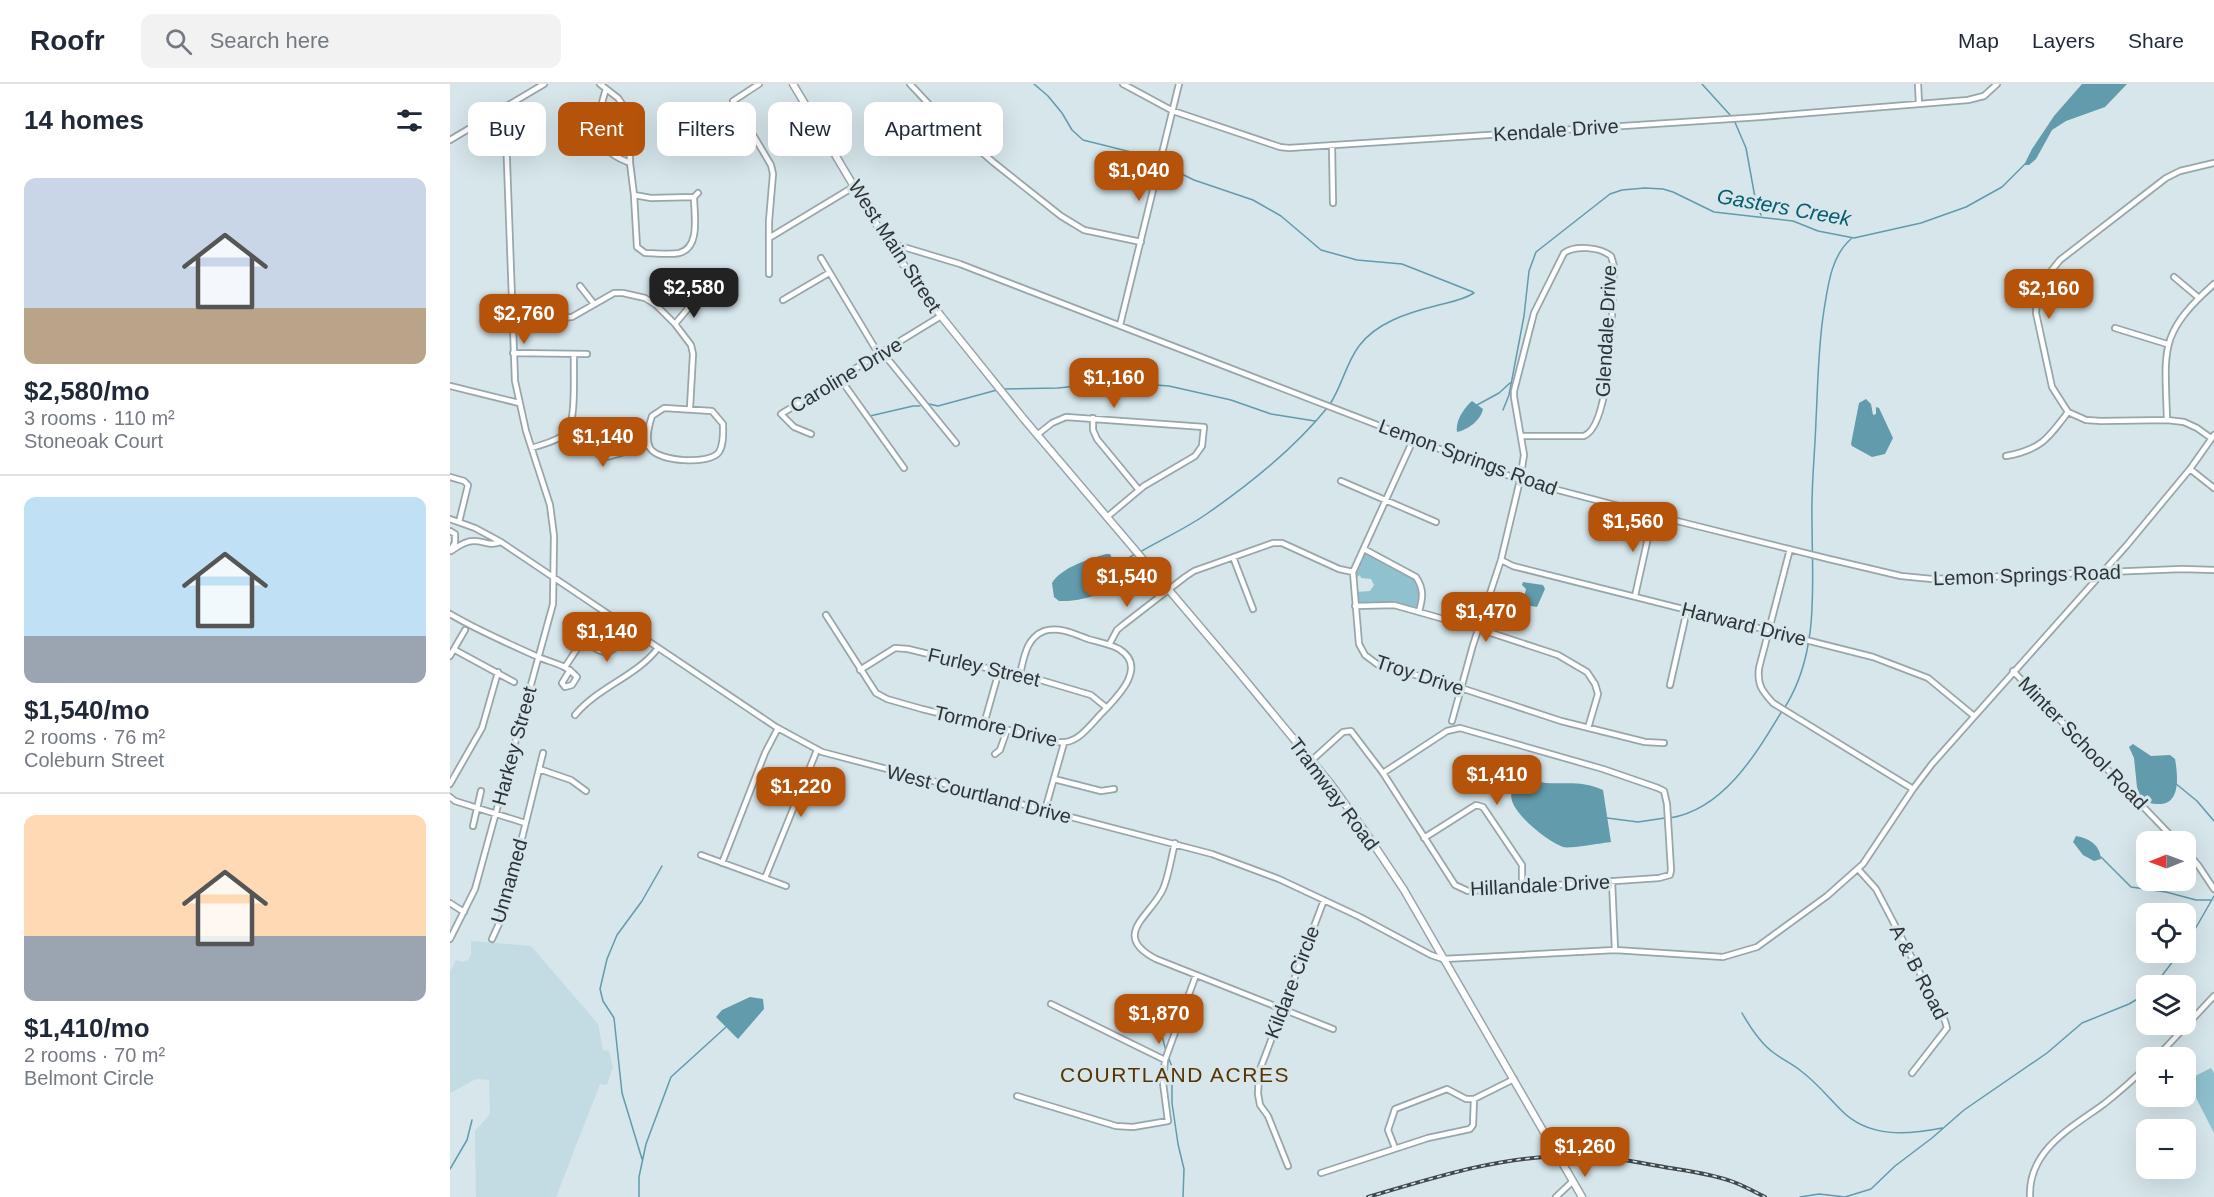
<!DOCTYPE html>
<html lang="en">
<head>
<meta charset="utf-8">
<style>
	body { margin:0; font-family:Arial,sans-serif; background:#f2f2f3; color:#1f2937; height:100vh; display:flex; flex-direction:column; font-size:22px; white-space:nowrap }
	* { box-sizing:border-box; margin:0 }
	p { font-size:20px; color:#747a83 }
	.icon { flex:none; width:33px; height:33px; fill:none; stroke:currentColor; stroke-width:2; stroke-linecap:round; stroke-linejoin:round }
	.map { position:relative; flex:1; overflow:hidden }
	.details { display:flex; flex-direction:column; background:#fff; width:450px }
	.details>* { flex:none }
	.hud { position:absolute; left:18px; top:18px; width:570px; height:54px; display:flex; gap:12px }
	.needle { width:39px; rotate:269deg }
	.buttons { position:absolute; left:1686px; top:747px; display:grid; gap:12px }
	.buttons a { display:grid; place-items:center; width:60px; height:60px; border-radius:12px; background:#fff; box-shadow:0 6px 24px #0002; font-size:30px }
	.price { position:absolute; translate:-50% -51px; padding:0 14px; border-radius:12px; background:#b45309; color:#fff; font-size:20px; line-height:39px; filter:drop-shadow(0 2px 3px #0008) }
	.price::after { content:''; position:absolute; left:50%; top:36px; width:18px; height:14px; margin-left:-9px; background:inherit; clip-path:polygon(0 0,100% 0,50% 100%) }
	.price.current { background:#222; color:#fff }
	ul { padding:0; list-style:none }
	li { display:grid; align-content:center; gap:12px; height:318px; padding:0 24px }
	li+li { border-top:2px solid #e0e1e3 }
	li span { display:grid; place-items:center; height:186px; border-radius:12px; color:#555 }
	li>.icon { margin-inline-start:auto }
	span .icon { width:108px; height:108px; fill:#fffc; stroke-width:1 }
	li b { font-size:26px }
	h2 { display:flex; justify-content:space-between; align-items:center; height:72px; padding:0 24px; font-size:26px }
	.tag { padding:0 21px; border-radius:12px; background:#fff; box-shadow:0 6px 24px #0002; font-size:21px; line-height:54px }
	.tag.current { background:#b45309; color:#fff }
	header { display:flex; align-items:center; gap:36px; box-sizing:border-box; height:84px; padding:0 30px; background:#fff; border-bottom:2px solid #e0e1e3 }
	header strong { font-size:28px }
	nav { display:flex; gap:33px; margin-inline-start:auto; font-size:21px }
	.search { width:420px; height:54px; background:#f2f2f3; display:flex; align-items:center; gap:15px; box-sizing:border-box; padding:0 21px; border-radius:12px; color:#747a83; font-size:22px }
	main { display:flex; flex:1; min-height:0 }
	.map>svg:first-child { display:block }
	.built { fill:#c3dbe2 }
	.green { fill:#90c1cf }
	.water { fill:#619bac }
	.lines { fill:none; stroke-linecap:round; stroke-linejoin:round }
	.stream { stroke:#619bac; stroke-width:1.5 }
	.minor-casing { stroke:#97a6aa; stroke-width:8 }
	.major-casing { stroke:#97a6aa; stroke-width:9 }
	.minor { stroke:#fff; stroke-width:4.5 }
	.major { stroke:#fff; stroke-width:6 }
	.rail-casing { stroke:#41494b; stroke-width:4 }
	.rail { stroke:#d6e6eb; stroke-width:1.5; stroke-dasharray:4.5; stroke-linecap:butt }
	.major-bridge-casing { stroke:#97a6aa; stroke-width:9; stroke-linecap:butt }
	.major-bridge { stroke:#fff; stroke-width:6 }
	.labels { text-anchor:middle; dominant-baseline:central; stroke-width:6; stroke-linejoin:round; paint-order:stroke }
	.street-label { font-size:20px; fill:#2e3436; stroke:#d6e6eb }
	.water-label { font-size:21px; font-style:italic; fill:#085c6f; stroke:#d6e6eb }
	.neighbourhood-label { font-size:21px; letter-spacing:1.5px; fill:#583400; stroke:#d6e6eb }
</style>
</head>
<body>
<header>
<strong>Roofr</strong>
<div class="search"><svg class="icon" aria-label="search" viewBox="0 0 24 24"><circle cx="10" cy="10" r="6"/><path d="M15 15l6 6"/></svg>Search here</div>
<nav><a>Map</a><a>Layers</a><a>Share</a></nav>
</header>
<main>
<section class="details">
<h2>14 homes<svg class="icon" aria-label="filters" viewBox="0 0 24 24"><path d="M4 7h16M4 17h16"/><circle cx="9" cy="7" r="2"/><circle cx="15" cy="17" r="2"/></svg></h2>
<ul>
<li><span style="background:linear-gradient(#c9d6e8 70%,#b9a48a 0)"><svg class="icon" aria-label="home" viewBox="0 0 24 24"><path d="M3 11l9-7 9 7M6 9v11h12V9"/></svg></span><div><b>$2,580/mo</b><p>3 rooms · 110 m²</p><p>Stoneoak Court</p></div></li>
<li><span style="background:linear-gradient(#bfe0f5 75%,#9aa5b1 0)"><svg class="icon" aria-label="home" viewBox="0 0 24 24"><path d="M3 11l9-7 9 7M6 9v11h12V9"/></svg></span><div><b>$1,540/mo</b><p>2 rooms · 76 m²</p><p>Coleburn Street</p></div></li>
<li><span style="background:linear-gradient(#ffd9b3 65%,#9aa5b1 0)"><svg class="icon" aria-label="home" viewBox="0 0 24 24"><path d="M3 11l9-7 9 7M6 9v11h12V9"/></svg></span><div><b>$1,410/mo</b><p>2 rooms · 70 m²</p><p>Belmont Circle</p></div></li>
</ul>
</section>
<div class="map">
<svg width="1764" height="1113" viewBox="0 0 1764 1113">
	<rect width="100%" height="100%" fill="#d6e6eb"/>
	<!-- built -->
	<path class="built" d="M21 857 81 862 148 940 153 966 159 967 163 983 157 1001 150 1000 106 1113H26L25 1047 40 1030 39 996 26 995 0 1009V888L6 876 12 878 18 876 21 870Z"/>
	<!-- green -->
	<path class="green" d="M915 468 964 495C972 505 971 513 967 525L936 518 907 520 906 508 920 507 924 501 921 495 911 494 910 491 906 494V489Z
		M1761 984 1764 989V1049L1737 996Z"/>
	<!-- water -->
	<path class="water" d="M1632 0H1677L1655 23 1616 37 1602 46 1586 75 1579 81H1574L1582 65 1604 32Z
		M1416 315 1421 320 1423 331 1426 330V323L1429 324 1443 354 1435 370 1422 373 1402 362 1401 360 1409 319Z
		M1022 317 1033 325C1031 336 1018 346 1007 348 1005 337 1014 324 1022 317Z
		M656 470H660L673 496C657 510 630 518 609 517L604 513 602 499C612 483 639 475 656 470Z
		M1073 498 1093 501 1095 505 1087 523 1075 521 1073 517 1076 505 1072 501Z
		M1683 660 1701 672 1720 671 1725 675C1728 692 1731 722 1707 720 1700 720 1695 717 1690 712L1687 703 1684 674 1679 663Z
		M1084 697C1109 703 1127 694 1153 706L1161 758C1151 759 1120 765 1113 763 1092 755 1027 703 1084 697Z
		M1626 752C1639 754 1650 761 1651 775L1644 777 1633 771 1623 758Z
		M300 913 313 915 314 925 288 955 266 933 272 926Z"/>
	<g class="lines">
		<!-- stream -->
		<path class="stream" d="M584 0 598 12 612 29 622 46 633 56 681 68 707 78 744 96 803 116 831 132 871 166 907 176 952 180 1023 208
			M1252 0 1281 32
			M1284 36 1296 64 1306 119 1311 131
			M554 305 608 304 665 298 719 302 781 316 821 330 865 337
			M479 320 488 322 547 306
			M880 320C892 302 896 279 909 262 926 239 957 229 985 222 999 218 1011 217 1024 209
			M1027 321 1049 309 1060 299
			M1053 326 1059 311 1074 232 1079 187 1086 168 1160 110 1172 106 1195 104 1213 105 1223 108 1264 128 1343 137 1368 147 1404 154 1471 139 1516 123 1552 103 1575 80
			M420 332 463 322H470
			M690 468C712 455 737 444 758 429 801 399 844 365 877 324
			M666 482 685 470
			M1335 623C1370 567 1362 500 1362 436 1361 403 1365 369 1366 336 1368 299 1368 263 1374 226 1378 202 1381 172 1401 155
			M1725 699 1747 717 1764 737
			M1157 734 1188 738 1215 734
			M1220 734C1274 725 1306 670 1332 627
			M1651 773 1681 803 1716 808 1746 816H1762
			M1736 861 1764 812
			M1704 902 1730 868
			M1292 929C1300 943 1311 960 1324 969 1333 976 1343 980 1351 987 1366 998 1378 1013 1391 1026 1418 1054 1457 1051 1492 1044
			M707 933 716 967
			M718 972 722 983V1019L728 1060 734 1085 733 1113
			M192 1075 172 1009 164 934 153 917 150 905 157 875 167 851 192 817 212 782
			M0 1085 17 1056 22 1036
			M189 1113V1093L196 1060 221 993 276 943
			M1350 1113 1369 1110 1395 1113 1421 1105 1445 1082 1482 1054 1514 1026 1597 969 1632 939 1679 920 1696 910"/>
		<defs>
			<path id="minor" d="M150 0 168 14 175 24 179 37 180 79 184 111 201 114 244 113 248 109
				M309 0 283 17 321 81 323 90 319 137V190
				M460 0 490 32 543 78 611 132 634 146 691 158
				M673 0 723 27 830 63 839 64 1310 33 1518 16 1534 12 1547 0
				M1468 0 1469 20
				M156 5C150 23 144 51 159 67 164 73 173 76 180 79
				M0 56 94 0
				M882 61 883 119
				M184 111 187 163 195 169C206 169 219 171 229 169 251 164 244 130 244 113
				M319 154 405 102
				M437 158 510 180 1070 396 1203 431 1379 475 1451 492 1482 495 1732 485 1764 486
				M371 174 425 264 437 274 506 359
				M1724 193 1749 214
				M130 202 144 220
				M333 216 379 189
				M61 238 122 233 164 209H173L195 214 206 221 225 240 241 261 243 270 240 324
				M225 240 246 215
				M670 241 729 0
				M1665 244 1717 260
				M63 269 137 270
				M391 296 454 384
				M0 302 69 319
				M214 324 262 327 273 340C273 349 274 360 269 368 260 381 208 378 200 364 195 355 199 341 202 332Z
				M643 334V346L647 355 689 406
				M1717 336C1715 265 1708 250 1764 200
				M118 347 150 371 157 373 199 361
				M361 350 344 343 331 330 491 232
				M587 351 602 339 616 333 754 343 752 362 745 372 694 402 657 433
				M964 354 903 488 909 560 915 571 927 580 1011 604 1111 637 1195 658 1214 659
				M1761 354 1747 344 1734 338 1717 336 1651 337 1636 336 1618 328 1602 303 1586 229 1587 215 1593 197 1610 176 1716 94 1730 87 1764 79
				M82 364C93 360 108 357 116 349 127 338 123 286 124 270
				M1556 372C1590 366 1598 355 1618 328
				M1740 385 1764 404
				M0 393 14 397 18 401 9 438
				M891 397 986 438
				M0 435 25 444 51 458 326 643 372 668 762 770 829 795 910 833 981 871 993 875 1165 866 1273 873 1307 863 1377 812 1413 780 1463 705 1482 680 1677 461 1740 385 1764 351
				M0 447 5 450V459L1 465
				M914 465 966 493C974 505 973 514 969 527
				M1340 465 1309 584C1307 601 1312 607 1323 619L1463 705
				M1 467C7 463 15 457 23 457 34 456 37 463 51 458
				M783 473 803 525
				M1051 476 1063 482 1423 573 1478 594 1524 632
				M1185 512 1203 431
				M905 522 944 521 1029 545 1108 571 1137 588 1145 600 1148 610 1138 644
				M0 530C27 546 57 559 86 572 101 579 116 580 127 593L122 601 115 603 112 599 120 586
				M376 531 426 609 437 615 472 625 608 658C626 661 638 644 649 632 664 616 700 584 669 565 660 560 648 558 638 555 625 550 608 542 594 547 576 554 574 574 570 590
				M659 561 667 546 673 541 735 493 744 487 823 459H832L889 485 903 488
				M5 566 64 598
				M0 572 15 546
				M115 583 131 559C138 558 139 560 145 564 162 576 171 557 178 544
				M410 586 445 564 458 565 549 587 570 590 614 603 641 611 657 624
				M1563 587 1727 758
				M1220 601 1237 526
				M125 631C148 603 187 592 208 564
				M1002 637 1023 561 1051 476 1070 396 1074 371 1064 313V307L1084 229 1114 169C1125 161 1150 163 1161 172L1164 182C1162 213 1163 341 1134 352H1071
				M534 640 549 587
				M545 670 550 666 557 646
				M861 677 893 648 901 647 933 689 1005 801 1018 807 1209 794 1220 791 1221 786 1217 720 1214 707 1208 704 1153 685 1010 644 997 647 933 689
				M89 685 121 696 136 707
				M604 695 651 707 664 705
				M0 700 32 644 48 588
				M0 713 5 717 75 739
				M595 726 614 659
				M23 742 31 707
				M974 754 1026 721 1033 723 1072 781V804
				M725 759C721 774 719 791 713 805 701 832 660 851 706 875L883 945
				M1736 767 1748 781 1764 805
				M251 771 336 802
				M272 779 315 669 328 644
				M1408 785 1426 805 1495 937 1497 944 1462 989
				M315 794 367 666
				M1162 797 1165 866
				M0 819 14 828
				M0 855 25 805 103 520 104 452 100 421 76 347 65 297 55 24
				M42 855 53 831 93 669
				M601 920 715 976
				M1706 974 1764 912
				M567 1012 666 1042 683 1043 718 1037 713 999 715 976 746 891
				M945 1064 938 1046 945 1025 997 1005 1016 1015H1024L1064 995
				M838 1082 818 1032 810 1021 808 1010 809 988 874 816
				M871 1089 978 1054 1020 1045 1023 1041 1024 1015
				M1106 1113 1123 1097
				M1580 1113C1578 1066 1621 1044 1654 1020 1669 1008 1683 996 1696 983"/>
			<path id="major" d="M343 0 437 158 491 232 573 334 786 585 880 699 916 749 954 806 1099 1057
				M1117 1087 1132 1113"/>
		</defs>
		<!-- minor casing -->
		<use href="#minor" class="minor-casing"/>
		<!-- major casing -->
		<use href="#major" class="major-casing"/>
		<!-- minor -->
		<use href="#minor" class="minor"/>
		<!-- major -->
		<use href="#major" class="major"/>
		<defs>
			<path id="rail" d="M918 1113C983 1094 1050 1072 1119 1072 1151 1071 1182 1077 1214 1083 1237 1087 1264 1090 1286 1099 1296 1103 1305 1108 1315 1113"/>
		</defs>
		<!-- rail casing -->
		<use href="#rail" class="rail-casing"/>
		<!-- rail -->
		<use href="#rail" class="rail"/>
		<defs>
			<path id="major-bridge" d="M1099 1057 1117 1087"/>
		</defs>
		<!-- major-bridge casing -->
		<use href="#major-bridge" class="major-bridge-casing"/>
		<!-- major-bridge -->
		<use href="#major-bridge" class="major-bridge"/>
	</g>
	<g class="labels">
		<!-- street labels -->
		<g class="street-label">
			<text transform="translate(1106 46) rotate(-4)">Kendale Drive</text>
			<text transform="translate(445 162) rotate(57)">West Main Street</text>
			<text transform="translate(1156 247) rotate(-87)">Glendale Drive</text>
			<text transform="translate(396 291) rotate(-31)">Caroline Drive</text>
			<text transform="translate(1018 373) rotate(20)">Lemon Springs Road</text>
			<text transform="translate(1577 491) rotate(-2)">Lemon Springs Road</text>
			<text transform="translate(1294 540) rotate(14)">Harward Drive</text>
			<text transform="translate(534 583) rotate(13)">Furley Street</text>
			<text transform="translate(970 591) rotate(18)">Troy Drive</text>
			<text transform="translate(546 642) rotate(13)">Tormore Drive</text>
			<text transform="translate(1633 659) rotate(46)">Minter School Road</text>
			<text transform="translate(64 662) rotate(-75)">Harkey Street</text>
			<text transform="translate(529 710) rotate(14)">West Courtland Drive</text>
			<text transform="translate(884 710) rotate(53)">Tramway Road</text>
			<text transform="translate(59 797) rotate(-74)">Unnamed</text>
			<text transform="translate(1090 801) rotate(-3)">Hillandale Drive</text>
			<text transform="translate(1469 888) rotate(63)">A &amp; B Road</text>
			<text transform="translate(842 898) rotate(-69)">Kildare Circle</text>
		</g>
		<!-- water labels -->
		<g class="water-label">
			<text transform="translate(1334 123) rotate(10)">Gasters Creek</text>
		</g>
		<!-- neighbourhood labels -->
		<g class="neighbourhood-label">
			<text x="725" y="990">COURTLAND ACRES</text>
		</g>
	</g>
</svg>
<div class="buttons">
<a><svg class="needle" viewBox="-14 -14 28 28"><path d="M0-13l5 13h-10z" fill="#e53935"/><path d="M0 13l5-13h-10z" fill="#747a83"/></svg></a>
<a><svg class="icon" aria-label="locate" viewBox="0 0 24 24"><circle cx="12" cy="12" r="6"/><path d="M12 2v4M12 18v4M2 12h4M18 12h4"/></svg></a>
<a><svg class="icon" aria-label="layers" viewBox="0 0 24 24"><path d="M12 4l9 5-9 5-9-5zM3 14l9 5 9-5"/></svg></a>
<a>+</a>
<a>−</a>
</div>
<b class="price" style="left:689px;top:118px">$1,040</b>
<b class="price current" style="left:244px;top:235px">$2,580</b>
<b class="price" style="left:1599px;top:236px">$2,160</b>
<b class="price" style="left:74px;top:261px">$2,760</b>
<b class="price" style="left:664px;top:325px">$1,160</b>
<b class="price" style="left:153px;top:384px">$1,140</b>
<b class="price" style="left:1183px;top:469px">$1,560</b>
<b class="price" style="left:677px;top:524px">$1,540</b>
<b class="price" style="left:1036px;top:559px">$1,470</b>
<b class="price" style="left:157px;top:579px">$1,140</b>
<b class="price" style="left:1047px;top:722px">$1,410</b>
<b class="price" style="left:351px;top:734px">$1,220</b>
<b class="price" style="left:709px;top:961px">$1,870</b>
<b class="price" style="left:1135px;top:1094px">$1,260</b>
<div class="hud">
<a class="tag">Buy</a>
<a class="tag current">Rent</a>
<a class="tag">Filters</a>
<a class="tag">New</a>
<a class="tag">Apartment</a>
</div>
</div>
</main>
</body>
</html>
